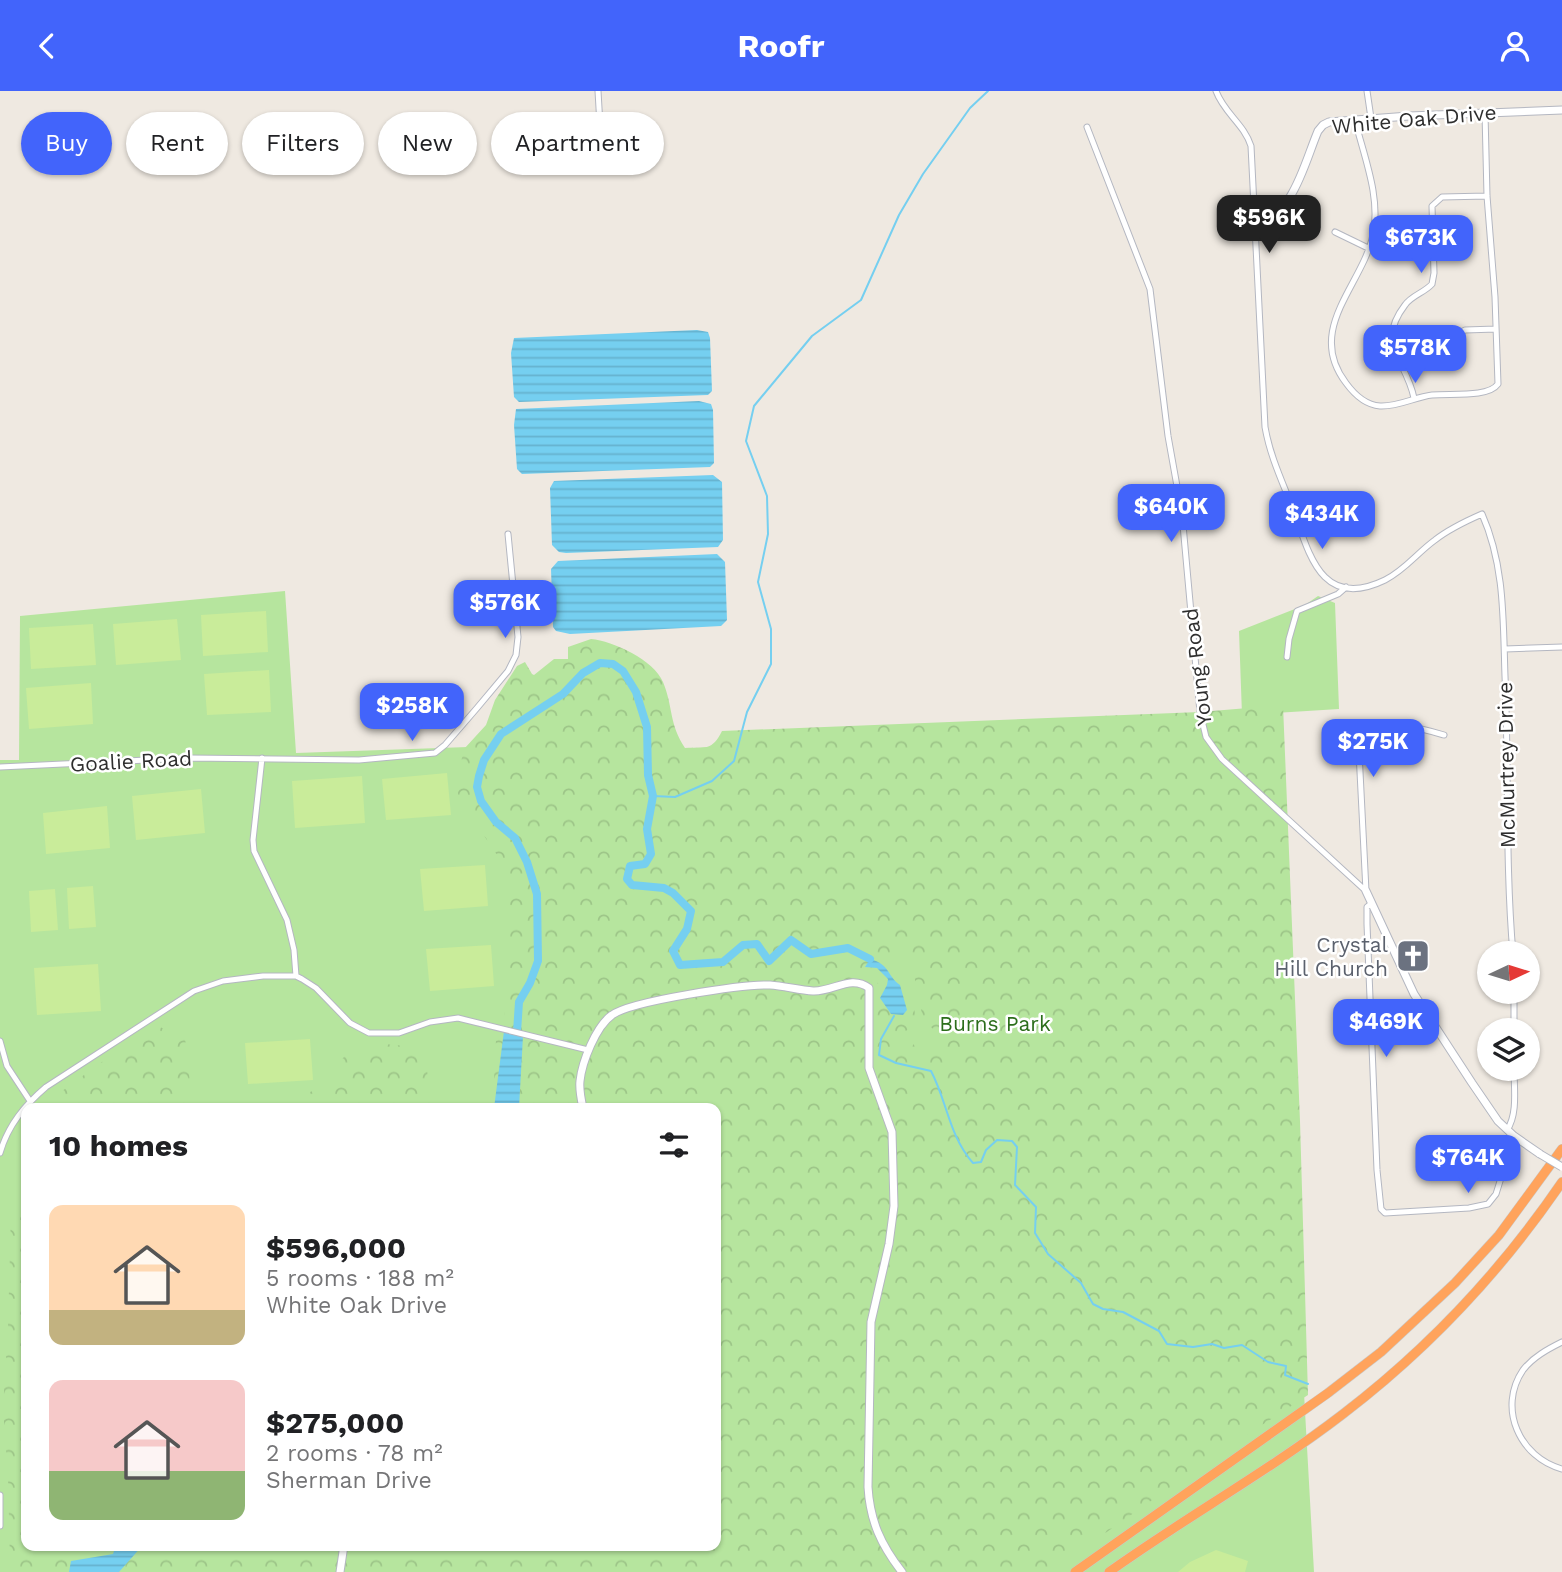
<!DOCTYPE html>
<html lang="en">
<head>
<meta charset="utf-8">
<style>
	body { margin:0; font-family:"Work Sans",sans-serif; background:#f2f2f2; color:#202124; height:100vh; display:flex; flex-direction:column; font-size:26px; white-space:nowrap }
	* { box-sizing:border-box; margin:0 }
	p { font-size:23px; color:#757577 }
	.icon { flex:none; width:38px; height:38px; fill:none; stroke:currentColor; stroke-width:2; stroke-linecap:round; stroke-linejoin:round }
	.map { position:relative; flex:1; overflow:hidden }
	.drawer { position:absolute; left:21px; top:1012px; width:700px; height:448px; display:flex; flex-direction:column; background:#fff; border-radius:14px; box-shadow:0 2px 5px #0004 }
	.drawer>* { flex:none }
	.banner { position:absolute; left:21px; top:21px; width:700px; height:63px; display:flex; gap:14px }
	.needle { width:46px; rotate:86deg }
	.tools { position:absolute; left:1477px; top:850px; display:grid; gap:14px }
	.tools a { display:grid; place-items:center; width:63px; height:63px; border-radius:50%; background:#fff; box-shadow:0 2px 5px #0004; font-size:35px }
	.price { position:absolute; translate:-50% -60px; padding:0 16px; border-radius:14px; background:#4264fb; color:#fff; font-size:23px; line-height:46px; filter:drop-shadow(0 2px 4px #0008) }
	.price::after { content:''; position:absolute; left:50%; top:42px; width:21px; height:16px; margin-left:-10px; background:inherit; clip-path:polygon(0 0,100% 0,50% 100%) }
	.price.on { background:#222; color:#fff }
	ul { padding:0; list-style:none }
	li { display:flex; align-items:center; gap:21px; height:175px; padding:0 28px }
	li span { display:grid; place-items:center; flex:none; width:196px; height:140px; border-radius:14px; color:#555 }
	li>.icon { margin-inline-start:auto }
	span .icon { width:84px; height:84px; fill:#fffc; stroke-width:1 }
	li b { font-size:30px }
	h2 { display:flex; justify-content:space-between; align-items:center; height:84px; padding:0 28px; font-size:30px }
	.pill { padding:0 24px; border-radius:32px; background:#fff; box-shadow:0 2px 5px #0004; font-size:24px; line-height:63px }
	.pill.on { background:#4264fb; color:#fff }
	header { display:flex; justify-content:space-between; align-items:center; height:91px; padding:0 28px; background:#4264fb; color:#fff; font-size:32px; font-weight:700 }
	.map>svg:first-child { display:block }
	.green { fill:#b6e59e; fill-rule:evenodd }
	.forest { fill:url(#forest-crowns); fill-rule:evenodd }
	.pitch { fill:#c9ec9a }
	.water { fill:url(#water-rules) }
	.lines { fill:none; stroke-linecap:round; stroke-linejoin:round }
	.stream { stroke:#75cff0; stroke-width:2 }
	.river { stroke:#75cff0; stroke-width:8 }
	.street-casing { stroke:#b4b7c1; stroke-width:7 }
	.secondary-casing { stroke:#b4b7c1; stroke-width:9 }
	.highway-casing { stroke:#c9c9c9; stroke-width:10 }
	.street { stroke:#fff; stroke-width:5 }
	.secondary { stroke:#fff; stroke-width:7 }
	.highway { stroke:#ffa35c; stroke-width:9 }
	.secondary-bridge-casing { stroke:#b4b7c1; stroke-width:9; stroke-linecap:butt }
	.secondary-bridge { stroke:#fff; stroke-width:7 }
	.labels { text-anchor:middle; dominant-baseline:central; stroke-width:5; stroke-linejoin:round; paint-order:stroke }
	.street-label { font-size:21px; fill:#2e2e2e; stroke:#fff }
	.worship-label { font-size:21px; fill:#5b616d; stroke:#fff; text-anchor:end }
	.park-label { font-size:21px; fill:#2c6e1b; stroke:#fff }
</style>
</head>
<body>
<header><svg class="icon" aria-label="back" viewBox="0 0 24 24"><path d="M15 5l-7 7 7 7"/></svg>Roofr<svg class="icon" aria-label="person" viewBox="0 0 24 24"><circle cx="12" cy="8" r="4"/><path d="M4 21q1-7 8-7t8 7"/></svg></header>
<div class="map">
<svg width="1562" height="1481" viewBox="0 0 1562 1481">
	<defs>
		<pattern id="forest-crowns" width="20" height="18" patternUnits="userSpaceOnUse" patternTransform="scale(1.75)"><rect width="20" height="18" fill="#b6e59e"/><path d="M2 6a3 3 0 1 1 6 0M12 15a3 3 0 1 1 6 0" fill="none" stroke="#9dc588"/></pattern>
		<pattern id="water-rules" width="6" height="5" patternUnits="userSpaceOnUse" patternTransform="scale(1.75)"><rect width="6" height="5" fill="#75cff0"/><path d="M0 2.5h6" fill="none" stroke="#66b2ce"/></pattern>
	</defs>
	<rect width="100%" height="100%" fill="#efe9e1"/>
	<!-- green -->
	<path class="green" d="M330 24H340V30H351L352 60H328L327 30H330Z
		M285 500 296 662 497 655V669L1242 624 1239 540 1305 514 1318 505 1335 512 1339 618 1275 622 1295 1141 1314 1481H0V669H19L20 525ZM26 1017H716V1454H26Z"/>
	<!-- forest -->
	<path class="forest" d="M591 548C613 550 654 569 663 591 673 615 669 633 685 657 706 656 712 660 722 640L1200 621 1283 614 1300 1030 1308 1304 1216 1364 1050 1481H13L10 1472 8 1385 3 1317 8 1236 11 1119 26 1102V1454H716V1017H487L494 990 496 949 505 927 504 901 509 869 505 837 509 788 507 779 459 707 456 693 464 658 486 634 495 609 517 575 525 571 532 583 534 584 554 568H568V556ZM874 862 901 870 908 869 914 884 923 928 940 945 923 964 903 942 916 933 914 915 911 917 907 929 901 933 881 910 882 901 874 884 877 877 866 876Z
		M160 936 185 947 193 1017H39L148 937Z
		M384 953 406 955 426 968 431 1017H330L328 1007H305L310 1001 326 995 336 986 342 968 345 965 371 964Z"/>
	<!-- pitch -->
	<path class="pitch" d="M266 520 268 561 203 565 201 524Z
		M177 528 181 569 116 574 113 533Z
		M93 533 96 574 31 578 29 537Z
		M269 579 271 621 207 624 204 583Z
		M91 592 93 633 29 638 26 597Z
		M447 682 451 724 386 729 382 688Z
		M362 685 365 732 295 737 292 690Z
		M201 698 205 742 136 749 132 705Z
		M107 715 110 757 46 763 43 722Z
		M485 774 488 815 424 820 420 778Z
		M93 795 96 836 69 838 67 797Z
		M55 798 58 839 31 841 29 800Z
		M491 854 494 895 430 900 426 858Z
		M98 873 101 920 37 924 34 877Z
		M310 948 313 989 248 993 245 952Z
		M1216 1459 1248 1470 1245 1481H1178L1190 1471Z"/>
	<!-- water -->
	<path class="water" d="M697 239 708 241 710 247 712 300 708 304 519 311 514 306 511 262 514 247Z
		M699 310 711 313 713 319 714 372 710 376 522 383 517 378 514 334 516 318Z
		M713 384 722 391 723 449 718 456 566 462 559 461 552 454 550 397 554 390Z
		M717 463 725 471 727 529 721 535 570 543 556 540 553 536 551 478 558 470Z
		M870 868C890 873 887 885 900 894L907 919 903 924 891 923 880 907 887 894 888 888 877 877 865 876Z
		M504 940 523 945 519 1017H494Z
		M116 1454H143L119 1481H69L71 1470 113 1463Z"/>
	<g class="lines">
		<!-- stream -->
		<path class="stream" d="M653 705 675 706 712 690 734 670 747 621 771 573V538L758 491 768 443 767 405 746 350 754 315 812 245 861 209 899 124 923 83 970 17 988 0
			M894 925 881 948 879 964 896 972 931 980C947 1010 949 1045 973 1072L981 1071 986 1059 997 1049 1012 1050 1017 1056 1015 1094 1036 1116 1035 1142 1048 1163 1081 1192 1093 1213 1103 1218 1123 1221 1159 1240 1167 1253 1193 1256 1212 1253 1224 1257 1242 1254 1268 1271 1286 1275 1285 1284 1308 1293"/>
		<!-- river -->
		<path class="river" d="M517 941 519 911 530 892 538 870 537 803 527 771 515 747 496 731 481 710 477 696 479 685 484 669 501 643 563 603 583 582 600 572 613 573 623 580 636 601 647 636 648 684 653 705 647 738 651 763 645 773 630 775 627 788 632 794 664 797 673 802 691 820 687 838 673 860 680 874 723 871 743 854 757 853 769 870 791 849 811 863 848 857 870 868"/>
		<defs>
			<path id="street" d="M598 0 601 51
				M1216 0C1224 22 1244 33 1251 55L1265 336C1270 365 1282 390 1293 418 1309 462 1321 520 1385 489 1405 479 1417 462 1435 449 1449 438 1466 430 1482 423 1505 475 1503 529 1505 585 1509 678 1505 770 1513 863
				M1367 0 1371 27
				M1355 29C1364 66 1381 106 1373 144 1362 195 1305 238 1346 292 1354 303 1366 314 1380 315 1398 316 1415 306 1432 304 1450 302 1488 307 1498 293L1495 206 1487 105 1485 22
				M1087 36 1150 198 1168 345 1182 423 1200 621 1206 646 1222 668 1366 800
				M1335 141 1368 157
				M1458 243 1465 239 1496 238
				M1414 307C1406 268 1375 253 1405 214 1412 204 1424 202 1432 193L1434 182 1432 115 1442 106 1487 105
				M1505 558 1562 556
				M1287 566 1289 548 1297 520 1338 503 1346 496
				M262 667 253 749 254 760 287 829 294 859 296 885
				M0 676 189 667 359 669 435 662 445 654 477 617 508 580 516 564 518 546 508 443
				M1366 800 1358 641C1375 624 1423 638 1444 644
				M1372 812 1367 816V833L1377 1079 1381 1118 1385 1122 1469 1117 1488 1113 1496 1103 1514 1045
				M1514 940V901
				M0 950 7 975 30 1010
				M1507 1039C1518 1023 1514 997 1514 978
				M0 1062C8 1034 25 1014 46 996L194 900 223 890 263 885H296L302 888 316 897 350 932 369 942H399L430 931 458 927 588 959
				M1562 1251C1548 1258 1533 1266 1523 1279 1497 1317 1520 1367 1562 1378
				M0 1404V1435"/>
			<path id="secondary" d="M1255 135C1294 123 1304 73 1318 40L1323 34 1329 31 1409 25 1562 19
				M1366 800 1414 903 1472 992 1498 1030 1514 1045 1540 1063
				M583 1017C581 1008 579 999 580 990 582 971 596 935 612 924 631 910 744 893 770 894 784 895 799 899 813 900 833 901 851 883 869 897V977L892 1041 894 1115 889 1153 871 1231 868 1396C870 1430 881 1454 902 1481
				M340 1481 344 1454"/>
			<path id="highway" d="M1075 1481 1328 1302 1381 1261 1455 1192 1499 1144 1562 1058
				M1109 1481C1186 1426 1269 1380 1343 1323 1428 1258 1502 1179 1562 1091"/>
		</defs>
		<!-- street casing -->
		<use href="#street" class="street-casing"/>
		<!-- secondary casing -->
		<use href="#secondary" class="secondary-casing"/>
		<!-- highway casing -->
		<use href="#highway" class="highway-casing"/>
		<!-- street -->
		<use href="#street" class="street"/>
		<!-- secondary -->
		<use href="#secondary" class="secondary"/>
		<!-- highway -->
		<use href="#highway" class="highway"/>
		<defs>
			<path id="secondary-bridge" d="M1540 1063 1562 1076"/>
		</defs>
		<!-- secondary-bridge casing -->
		<use href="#secondary-bridge" class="secondary-bridge-casing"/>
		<!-- secondary-bridge -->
		<use href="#secondary-bridge" class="secondary-bridge"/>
	</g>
	<!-- icons -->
	<defs>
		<symbol id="church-square" viewBox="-11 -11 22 22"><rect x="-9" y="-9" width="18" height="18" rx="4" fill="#6b7280" stroke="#fff"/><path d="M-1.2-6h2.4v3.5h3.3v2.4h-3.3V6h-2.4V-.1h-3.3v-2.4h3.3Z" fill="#fff"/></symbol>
	</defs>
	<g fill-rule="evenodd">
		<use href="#church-square" x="1394" y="846" width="38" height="38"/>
	</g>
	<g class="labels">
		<!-- street labels -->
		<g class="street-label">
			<text transform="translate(1414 28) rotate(-5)">White Oak Drive</text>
			<text transform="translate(1197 576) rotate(-97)">Young Road</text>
			<text transform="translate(131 670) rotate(-3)">Goalie Road</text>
			<text transform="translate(1506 674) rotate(-91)">McMurtrey Drive</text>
		</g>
		<!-- worship labels -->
		<g class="worship-label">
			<text x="1388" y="853">Crystal<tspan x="1388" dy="24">Hill Church</tspan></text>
		</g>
		<!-- park labels -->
		<g class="park-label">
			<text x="995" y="932">Burns Park</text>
		</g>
	</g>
</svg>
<div class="tools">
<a><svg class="needle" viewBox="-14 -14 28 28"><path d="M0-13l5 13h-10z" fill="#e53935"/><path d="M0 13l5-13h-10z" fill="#757577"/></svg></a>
<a><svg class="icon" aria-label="layers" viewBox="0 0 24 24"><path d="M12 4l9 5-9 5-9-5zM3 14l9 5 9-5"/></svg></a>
</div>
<b class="price on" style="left:1269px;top:164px">$596K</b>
<b class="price" style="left:1421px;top:184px">$673K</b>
<b class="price" style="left:1415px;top:294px">$578K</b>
<b class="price" style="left:1171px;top:453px">$640K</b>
<b class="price" style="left:1322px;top:460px">$434K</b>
<b class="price" style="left:505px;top:549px">$576K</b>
<b class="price" style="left:412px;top:652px">$258K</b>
<b class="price" style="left:1373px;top:688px">$275K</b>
<b class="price" style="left:1386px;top:968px">$469K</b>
<b class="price" style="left:1468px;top:1104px">$764K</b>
<div class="banner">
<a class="pill on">Buy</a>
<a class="pill">Rent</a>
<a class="pill">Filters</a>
<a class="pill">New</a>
<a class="pill">Apartment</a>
</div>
<section class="drawer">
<h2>10 homes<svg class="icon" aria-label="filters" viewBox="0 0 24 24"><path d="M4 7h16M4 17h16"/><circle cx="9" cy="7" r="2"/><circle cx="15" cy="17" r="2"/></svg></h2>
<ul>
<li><span style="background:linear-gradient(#ffd9b3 75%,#c2b280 0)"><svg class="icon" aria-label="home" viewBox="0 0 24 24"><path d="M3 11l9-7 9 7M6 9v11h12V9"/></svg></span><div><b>$596,000</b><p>5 rooms · 188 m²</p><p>White Oak Drive</p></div></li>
<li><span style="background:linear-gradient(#f6c9c9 65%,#8fb573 0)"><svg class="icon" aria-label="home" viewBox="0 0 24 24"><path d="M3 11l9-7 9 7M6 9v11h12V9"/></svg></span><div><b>$275,000</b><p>2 rooms · 78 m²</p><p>Sherman Drive</p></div></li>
</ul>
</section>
</div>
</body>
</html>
